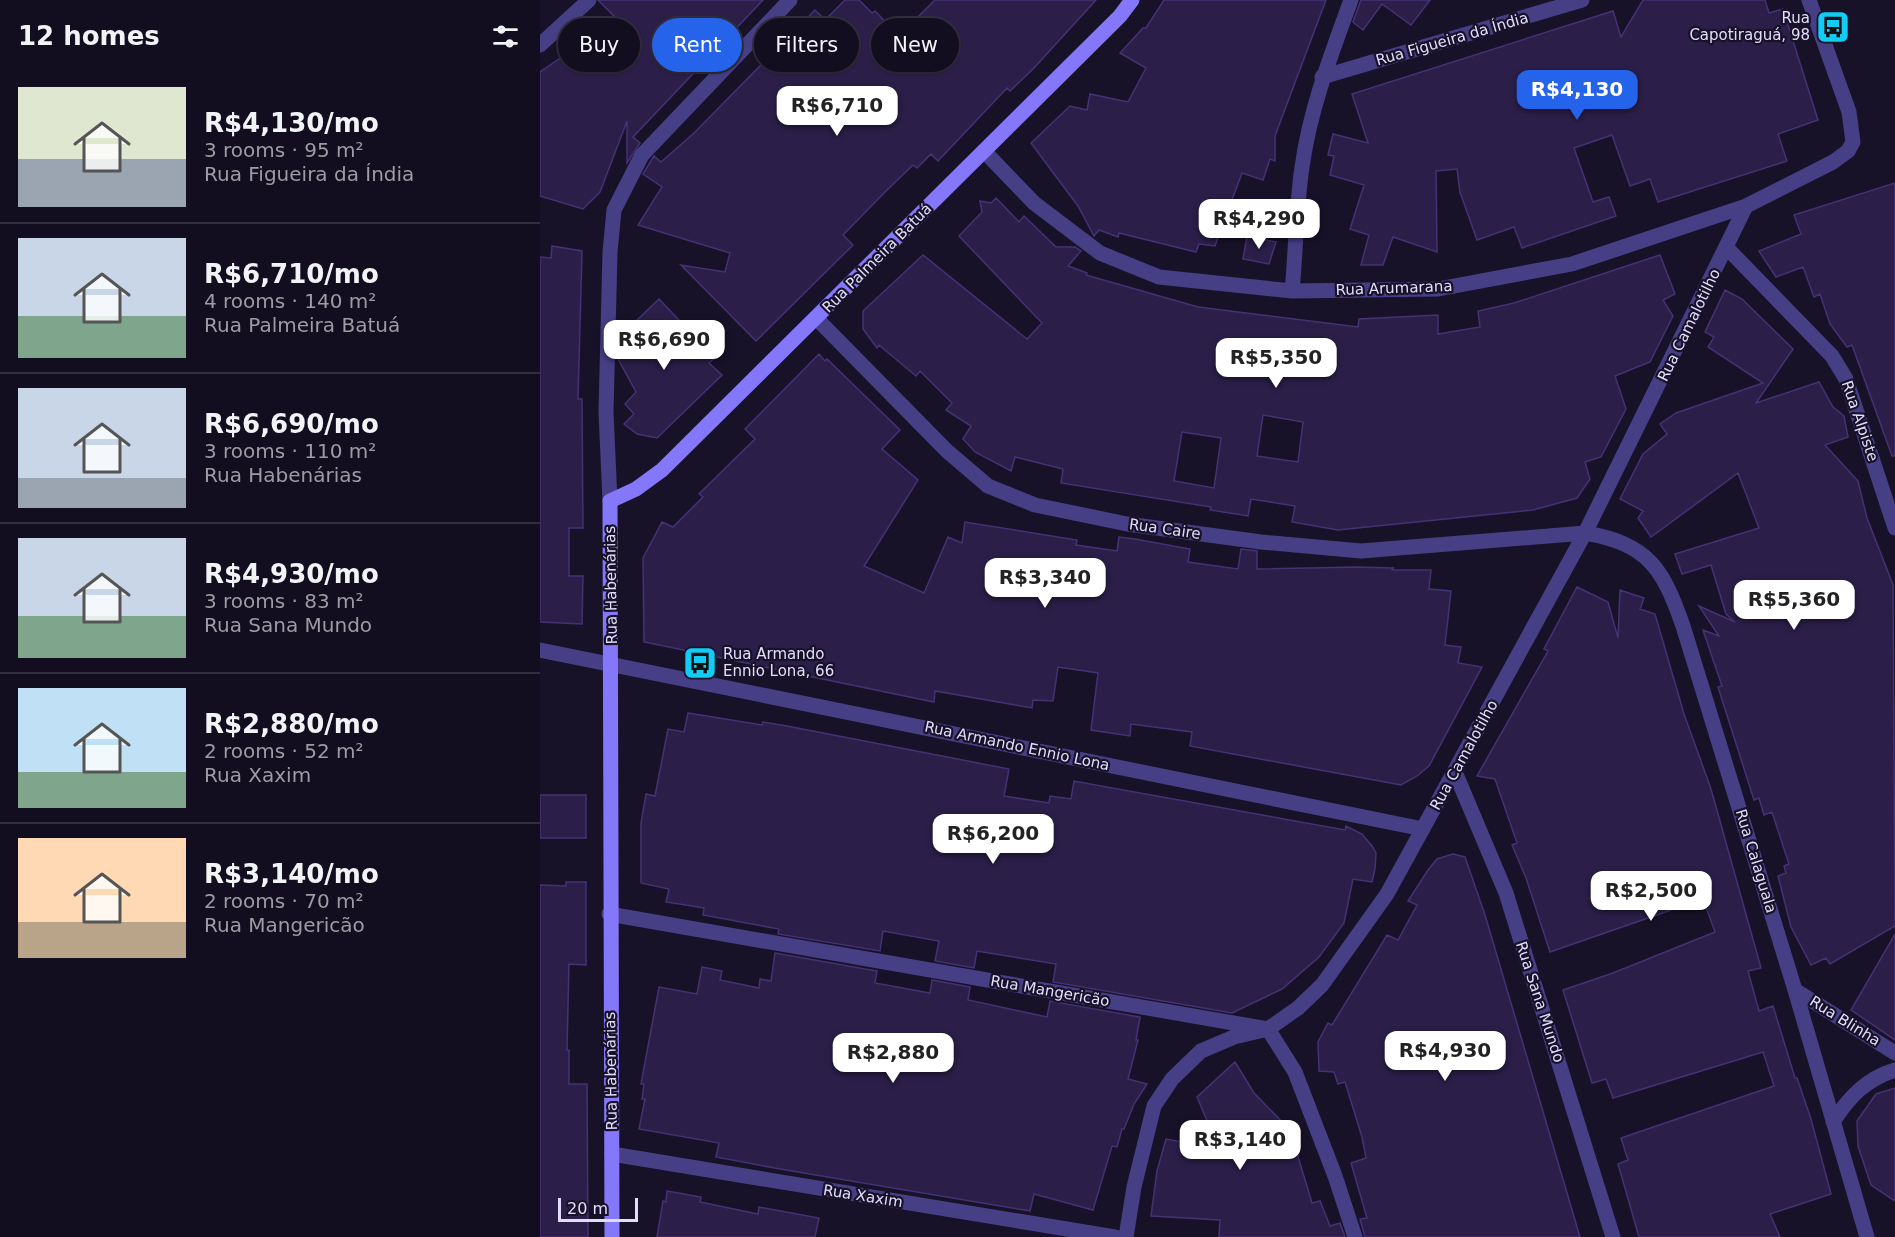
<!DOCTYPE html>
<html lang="en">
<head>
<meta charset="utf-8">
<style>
	body { margin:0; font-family:"DejaVu Sans",sans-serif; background:#1b1728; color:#f1f3f6; height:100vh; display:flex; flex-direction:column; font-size:22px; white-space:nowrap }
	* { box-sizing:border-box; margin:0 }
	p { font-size:20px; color:#9c9ca4 }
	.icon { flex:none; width:33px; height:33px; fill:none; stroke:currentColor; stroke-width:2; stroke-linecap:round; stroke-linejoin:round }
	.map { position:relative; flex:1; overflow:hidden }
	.side { display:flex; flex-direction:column; background:#120e1f; width:540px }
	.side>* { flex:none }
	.banner { position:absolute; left:18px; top:18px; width:570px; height:54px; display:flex; gap:12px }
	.scale { position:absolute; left:18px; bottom:15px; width:80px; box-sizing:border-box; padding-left:6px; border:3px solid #e2dcfd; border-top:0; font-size:16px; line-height:21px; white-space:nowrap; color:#e2dcfd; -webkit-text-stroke:4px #181229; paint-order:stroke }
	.price { position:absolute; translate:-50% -51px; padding:0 14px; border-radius:12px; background:#fff; color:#222; font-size:20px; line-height:39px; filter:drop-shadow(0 2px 3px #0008) }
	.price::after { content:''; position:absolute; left:50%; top:36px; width:18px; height:14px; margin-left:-9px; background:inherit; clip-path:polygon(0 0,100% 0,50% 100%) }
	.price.on { background:#2563eb; color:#fff }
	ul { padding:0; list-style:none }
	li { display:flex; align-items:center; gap:18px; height:150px; padding:0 18px }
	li+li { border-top:2px solid #312e3d }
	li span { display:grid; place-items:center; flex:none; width:168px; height:120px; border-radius:0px; color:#555 }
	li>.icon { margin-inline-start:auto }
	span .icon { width:72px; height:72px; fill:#fffc; stroke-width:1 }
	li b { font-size:26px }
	h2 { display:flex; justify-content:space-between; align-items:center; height:72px; padding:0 18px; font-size:26px }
	.chip { padding:0 21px; border-radius:27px; background:#120e1f; box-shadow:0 2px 4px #0004,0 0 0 2px #312e3d; font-size:21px; line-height:54px }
	.chip.on { background:#2563eb; color:#fff }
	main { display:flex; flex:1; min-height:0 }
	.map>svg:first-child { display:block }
	.building { fill:#2b1f49; stroke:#443274; stroke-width:1.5; fill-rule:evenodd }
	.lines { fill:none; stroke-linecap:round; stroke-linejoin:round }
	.street { stroke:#473f86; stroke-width:15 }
	.secondary { stroke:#8577f9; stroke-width:15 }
	.labels { text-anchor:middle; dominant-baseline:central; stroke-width:4.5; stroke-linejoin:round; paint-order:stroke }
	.poi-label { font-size:15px; fill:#e2dcfd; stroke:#181229; text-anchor:end }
	.street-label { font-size:15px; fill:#e2dcfd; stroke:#181229 }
</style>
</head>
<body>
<main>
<section class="side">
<h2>12 homes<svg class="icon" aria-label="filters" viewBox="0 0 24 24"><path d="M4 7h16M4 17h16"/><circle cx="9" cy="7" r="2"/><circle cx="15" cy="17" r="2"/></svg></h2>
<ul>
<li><span style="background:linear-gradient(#dfe7d0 60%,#9aa5b1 0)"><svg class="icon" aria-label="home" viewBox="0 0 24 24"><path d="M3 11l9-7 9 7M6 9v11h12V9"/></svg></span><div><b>R$4,130/mo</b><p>3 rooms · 95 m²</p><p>Rua Figueira da Índia</p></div></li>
<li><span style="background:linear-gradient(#c9d6e8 65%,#7fa58c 0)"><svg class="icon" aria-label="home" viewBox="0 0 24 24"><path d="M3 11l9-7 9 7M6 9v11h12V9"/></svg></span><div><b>R$6,710/mo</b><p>4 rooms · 140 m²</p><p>Rua Palmeira Batuá</p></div></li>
<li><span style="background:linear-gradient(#c9d6e8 75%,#9aa5b1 0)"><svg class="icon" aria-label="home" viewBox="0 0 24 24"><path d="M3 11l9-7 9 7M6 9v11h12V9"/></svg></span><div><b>R$6,690/mo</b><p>3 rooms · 110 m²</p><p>Rua Habenárias</p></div></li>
<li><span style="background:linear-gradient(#c9d6e8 65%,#7fa58c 0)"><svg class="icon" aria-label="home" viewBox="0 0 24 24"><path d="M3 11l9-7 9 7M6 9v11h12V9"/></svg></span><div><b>R$4,930/mo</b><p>3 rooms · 83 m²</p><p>Rua Sana Mundo</p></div></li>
<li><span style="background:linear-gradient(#bfe0f5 70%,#7fa58c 0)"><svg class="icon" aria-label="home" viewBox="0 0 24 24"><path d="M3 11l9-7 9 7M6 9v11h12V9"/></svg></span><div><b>R$2,880/mo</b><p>2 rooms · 52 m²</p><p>Rua Xaxim</p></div></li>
<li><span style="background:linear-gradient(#ffd9b3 70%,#b9a48a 0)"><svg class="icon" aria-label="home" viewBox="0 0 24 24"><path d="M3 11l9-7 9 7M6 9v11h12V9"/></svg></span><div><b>R$3,140/mo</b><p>2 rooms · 70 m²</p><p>Rua Mangericão</p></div></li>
</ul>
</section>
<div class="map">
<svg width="1355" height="1237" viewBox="0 0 1355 1237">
	<rect width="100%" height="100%" fill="#181229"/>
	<!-- building -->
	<path class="building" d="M58 0H223L93 137 100 143 87 163V121L60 192 43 209 0 196V72L31 51 34 54 74 16Z
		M305 0H319L332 13 335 11 359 36 395 0H556L494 68 470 91 467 88 398 161 391 154 377 168 373 165 345 192 303 235 313 245 216 341 141 265 185 272 190 253 98 225 122 187 103 174 114 156 121 162 154 133 275 10 285 20Z
		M624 0H786L735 136V161L730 159 723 180 702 173 675 246 659 244 656 252 579 233 578 237 559 230 554 236 538 206 491 143 530 106 547 110 550 94 588 102 606 68 580 53 603 28H606Z
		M821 0H890L871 25 842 4 823 30 813 22Z
		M1103 0H1225L1229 13 1243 9 1278 120 1238 134 1247 161 1118 202 1110 179 1090 186 1072 135 1034 148 1053 202 1069 197 1076 216 982 248 974 227 937 240 920 192 917 169 896 171 897 252 853 237 843 265H821L829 235 810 229 824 185 790 175 794 156 788 155 793 134 828 143 812 94 1073 11 1081 37Z
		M1355 183V456H1352L1312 345 1307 347 1290 324 1280 294 1274 297 1263 267 1236 277 1219 251 1261 234 1254 215Z
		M456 198 479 222 484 216 516 247H535L541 251 528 266 547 273 546 275 658 307 818 327 819 319 898 315V334L940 327 938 311 974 303 1120 255 1135 294 1123 300 1133 316 1110 362 1075 376 1086 409 1061 457 1045 462 1050 479 1037 498 993 510 798 530 752 522 755 506 711 499 708 516 670 510 671 507 521 483 523 469 475 457 471 471 435 452 423 439 431 426 406 410 412 403 380 371 376 376 339 345 337 348 323 329V311L383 255 487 339 502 323 419 236 442 212 440 201 451 203ZM723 415 763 422 758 462 717 456ZM642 432 681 438 674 488 634 481Z
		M707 236 736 242 729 264 703 259Z
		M12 246 42 251 38 399H42L43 528H29V576H43L42 624 0 622V257L11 258Z
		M1185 290 1202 299 1253 349 1216 403 1279 382 1293 407 1304 416 1308 437 1285 445 1318 481 1327 518 1353 585 1355 926 1290 964 1286 958 1271 965 1251 927 1238 876 1246 873 1244 866 1249 864 1246 855 1232 812 1224 815 1219 798 1214 800 1178 687 1182 686 1163 630 1179 636 1159 606 1195 622 1186 614 1171 565 1142 574 1135 554 1219 528 1198 473 1111 537 1098 518 1103 511 1080 499 1103 454 1127 434 1120 424 1136 413 1223 383 1168 347 1174 337 1165 332Z
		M119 299 175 358 169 363 182 375 117 438 97 434 84 424 94 414 85 404 96 392 77 357V349L99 328 94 323Z
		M279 354 285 361 287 359 360 430 342 449 378 480 324 566 384 593 408 537 422 543 425 522 537 540 536 545 577 551 579 537 595 539 650 549 648 562 698 569 701 549 717 551V569L818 567 853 568 852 570H891L889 589 911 591 905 645 921 647 918 663 942 667 889 766 877 776 861 785 650 746 652 732 591 724 590 736 551 730 558 673 518 667 513 701 493 700 492 708 395 691 394 702 104 642 103 558 122 522 133 527 163 497 159 494 215 439 205 429Z
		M1037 587 1068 602 1078 638 1080 590 1104 598 1100 609 1115 614 1144 714 1171 789 1221 968 1208 971 1219 1011 1233 1006 1255 1078H1257L1271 1119 1291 1194 1230 1214 1240 1237H1099L1078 1164 1088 1160 1081 1138 1234 1086 1223 1052 1073 1098 1066 1079 1052 1083 1023 990 1073 973 1175 932 1163 899 1010 952 986 878 972 845 977 843 955 779 937 776 1008 651 1004 649Z
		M148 713 222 725 223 722 247 726 469 769 464 796 509 803 510 796 531 799 534 781 805 830 806 826 822 834 832 846 836 853 835 869 832 882 813 879 804 923 779 957 742 989 692 1013 513 982 516 964 437 951 434 968 395 961 399 941 343 931 340 951 238 934 239 929 163 915 164 908 126 902 129 889 101 883V823L106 794 115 796 128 729 144 732Z
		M0 795H46V838H0Z
		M913 854 925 857 945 915 1040 1237H825L820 1219 827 1218 811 1163 826 1158 822 1137 805 1082 798 1084 794 1072 779 1071 778 1042 788 1023 792 1025 847 935 858 940 877 905 868 901 888 870 897 859Z
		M26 882H46V965L29 964 27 1050H29V1084H47L48 1237H0V885L26 886Z
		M1355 934V1040L1311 1010Z
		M235 953 337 971 335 983 390 993 392 980 430 987 428 1000 507 1017 510 1001 600 1017 596 1040H598L588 1079 607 1084 594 1104 584 1129H582L577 1147 572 1146 553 1210 494 1194 490 1211 240 1169 176 1157 179 1143 99 1129 105 1099H102L104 1084H101L119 987 157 994 162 967 182 971 180 980 219 988 220 979 231 981Z
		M695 1062 714 1093 750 1130 772 1203 780 1201 790 1226 800 1223 805 1237H679L680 1220 611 1216 617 1171 626 1139 679 1149 657 1097Z
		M1355 1088V1201L1331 1185 1318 1146 1317 1121 1336 1094Z
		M127 1191 161 1197 160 1202 218 1214 219 1207 279 1218 275 1237H117L123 1201 126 1202Z"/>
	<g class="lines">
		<!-- street -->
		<path class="street" d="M0 45 49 0
			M782 77 1042 0
			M444 151 494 203 560 253 619 277 752 291 898 289 1032 264 1206 206 1293 162 1308 151 1313 142 1309 112 1269 0
			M1187 248 1292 356 1306 379 1355 528
			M752 291C756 250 756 208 762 167 770 109 791 55 811 0
			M277 319 407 451 448 486 495 505 587 524 721 542 821 551 1045 533C1109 544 1123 569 1143 626L1255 990 1327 1237
			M70 501 66 412 70 252 74 210 102 155 250 0
			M0 650 883 829
			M915 772 966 893 1073 1237
			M69 914 728 1029 755 1072 795 1176 815 1237
			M1255 990 1355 1053
			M1293 1122C1309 1097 1326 1079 1355 1070
			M72 1154 575 1237
			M586 1237 594 1187 614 1106 632 1079 661 1051 694 1037 728 1029 758 1008 782 985 847 894 1045 533 1206 206"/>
		<!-- secondary -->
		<path class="secondary" d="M72 1237 70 501 96 489 122 470 580 16 592 0"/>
	</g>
	<!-- icons -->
	<defs>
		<symbol id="bus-square" viewBox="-11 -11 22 22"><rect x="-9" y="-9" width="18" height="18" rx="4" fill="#11ccf4" stroke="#181229"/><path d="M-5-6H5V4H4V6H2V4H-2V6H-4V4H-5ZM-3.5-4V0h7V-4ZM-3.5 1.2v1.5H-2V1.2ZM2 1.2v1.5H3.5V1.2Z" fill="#111"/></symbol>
	</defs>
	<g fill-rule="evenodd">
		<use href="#bus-square" x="1274" y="8" width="38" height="38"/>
		<use href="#bus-square" x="141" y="644" width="38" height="38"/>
	</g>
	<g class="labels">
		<!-- poi labels -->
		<g class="poi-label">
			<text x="1270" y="18">Rua<tspan x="1270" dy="17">Capotiraguá, 98</tspan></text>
			<text x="183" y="654" text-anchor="start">Rua Armando<tspan x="183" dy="17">Ennio Lona, 66</tspan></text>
		</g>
		<!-- street labels -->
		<g class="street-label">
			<text transform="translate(912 39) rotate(-16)">Rua Figueira da Índia</text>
			<text transform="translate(337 258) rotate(-45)">Rua Palmeira Batuá</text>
			<text transform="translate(854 288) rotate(-2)">Rua Arumarana</text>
			<text transform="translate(1149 325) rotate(-64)">Rua Camalotilho</text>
			<text transform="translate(1320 421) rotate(71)">Rua Alpiste</text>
			<text transform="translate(625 529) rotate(8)">Rua Caire</text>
			<text transform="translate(71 585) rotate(-91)">Rua Habenárias</text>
			<text transform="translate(477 746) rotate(12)">Rua Armando Ennio Lona</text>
			<text transform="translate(924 755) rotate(-61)">Rua Camalotilho</text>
			<text transform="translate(1216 861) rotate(73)">Rua Calaguala</text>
			<text transform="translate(510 991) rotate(10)">Rua Mangericão</text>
			<text transform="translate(1000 1002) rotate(72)">Rua Sana Mundo</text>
			<text transform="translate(1305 1021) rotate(32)">Rua Blinha</text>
			<text transform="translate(71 1071) rotate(-91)">Rua Habenárias</text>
			<text transform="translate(323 1196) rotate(9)">Rua Xaxim</text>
		</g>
	</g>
</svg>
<div class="scale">20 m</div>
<b class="price on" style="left:1037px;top:121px">R$4,130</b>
<b class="price" style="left:297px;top:137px">R$6,710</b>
<b class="price" style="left:719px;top:250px">R$4,290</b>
<b class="price" style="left:124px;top:371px">R$6,690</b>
<b class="price" style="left:736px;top:389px">R$5,350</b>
<b class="price" style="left:505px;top:609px">R$3,340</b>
<b class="price" style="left:1254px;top:631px">R$5,360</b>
<b class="price" style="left:453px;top:865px">R$6,200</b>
<b class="price" style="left:1111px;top:922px">R$2,500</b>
<b class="price" style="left:905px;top:1082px">R$4,930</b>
<b class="price" style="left:353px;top:1084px">R$2,880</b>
<b class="price" style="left:700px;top:1171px">R$3,140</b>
<div class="banner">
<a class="chip">Buy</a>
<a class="chip on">Rent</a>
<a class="chip">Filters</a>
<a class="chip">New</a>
</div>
</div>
</main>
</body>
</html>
